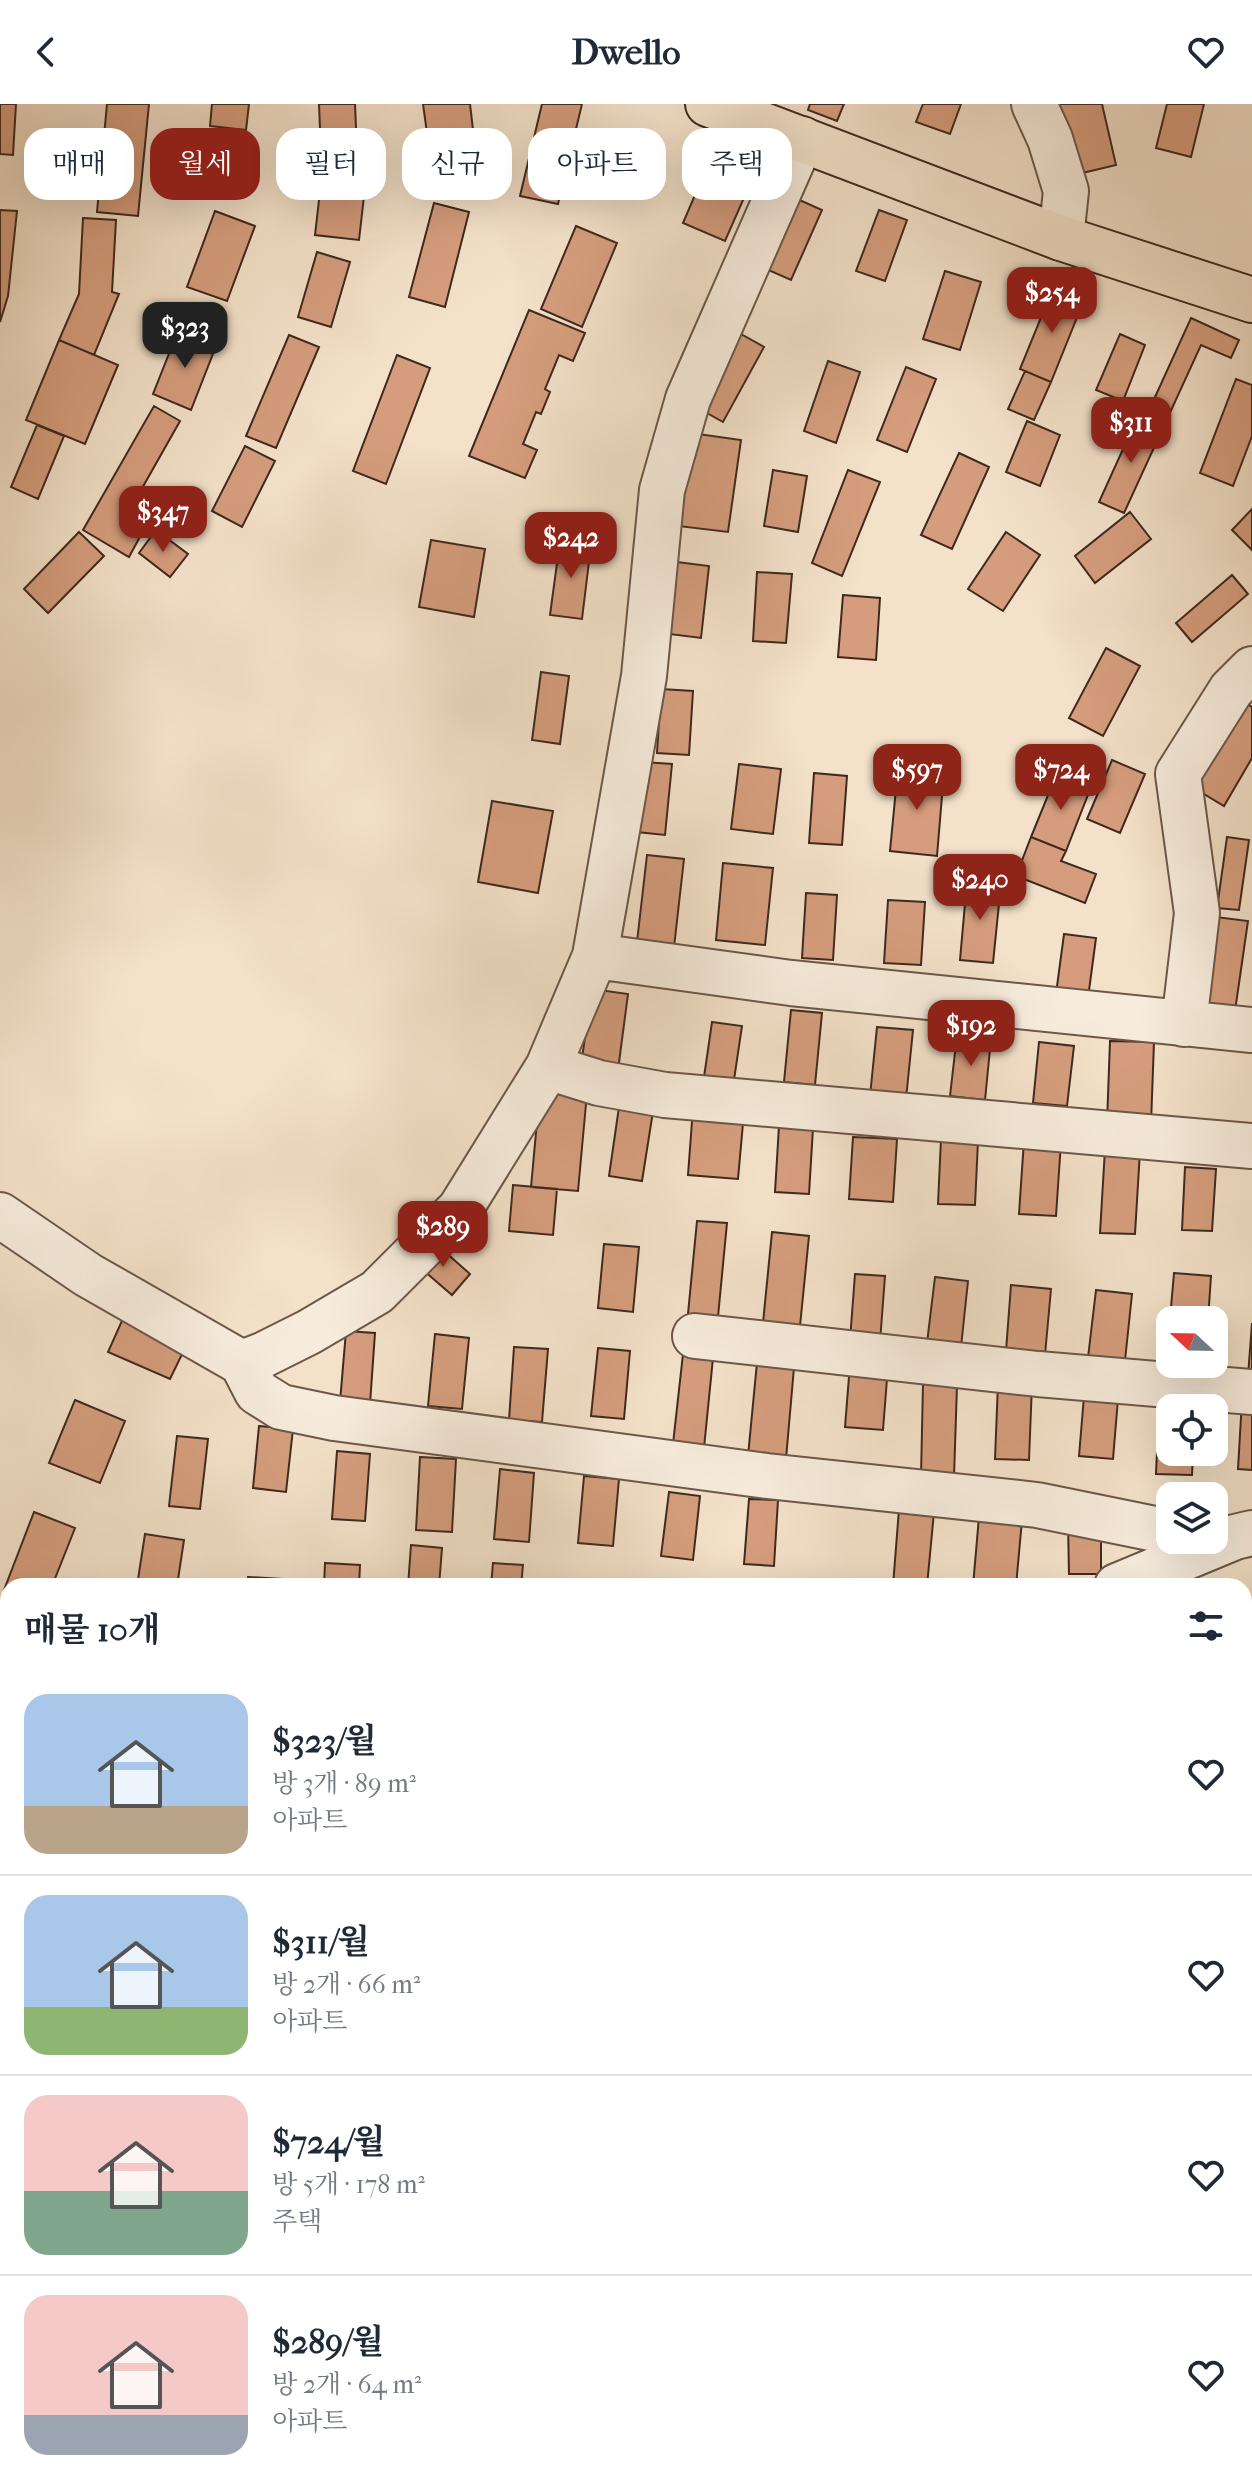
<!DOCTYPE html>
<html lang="ko">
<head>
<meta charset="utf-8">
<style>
	body { margin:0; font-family:"IM FELL French Canon","Noto Serif KR",serif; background:#f6f6f7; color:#1f2937; height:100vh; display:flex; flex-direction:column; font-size:30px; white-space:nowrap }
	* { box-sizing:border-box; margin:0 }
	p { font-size:26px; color:#747a83 }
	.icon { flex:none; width:44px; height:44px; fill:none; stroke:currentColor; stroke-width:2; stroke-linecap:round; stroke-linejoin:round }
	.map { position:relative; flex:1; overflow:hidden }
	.sheet { position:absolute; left:0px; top:1474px; width:1252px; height:912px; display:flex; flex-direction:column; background:#fff; border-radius:24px 24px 0 0; box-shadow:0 8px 32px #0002 }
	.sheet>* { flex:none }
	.banner { position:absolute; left:24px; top:24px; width:800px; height:72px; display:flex; gap:16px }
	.needle { width:52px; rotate:292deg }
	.controls { position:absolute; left:1156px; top:1202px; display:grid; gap:16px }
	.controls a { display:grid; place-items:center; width:72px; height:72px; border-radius:16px; background:#fff; box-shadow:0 8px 32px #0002; font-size:40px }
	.price { position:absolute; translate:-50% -68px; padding:0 18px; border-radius:16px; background:#8f2418; color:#fff; font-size:26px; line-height:52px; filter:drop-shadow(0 2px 4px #0008) }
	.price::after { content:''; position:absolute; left:50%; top:48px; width:24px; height:18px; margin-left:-12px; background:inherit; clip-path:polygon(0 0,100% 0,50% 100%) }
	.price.current { background:#222; color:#fff }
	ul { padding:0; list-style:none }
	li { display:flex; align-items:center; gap:24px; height:200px; padding:0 24px }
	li+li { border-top:2px solid #e0e1e3 }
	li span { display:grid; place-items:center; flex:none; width:224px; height:160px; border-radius:24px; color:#555 }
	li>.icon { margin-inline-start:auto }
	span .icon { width:96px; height:96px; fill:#fffc; stroke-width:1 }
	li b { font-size:34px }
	h2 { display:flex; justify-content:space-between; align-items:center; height:96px; padding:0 24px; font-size:34px }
	.chip { padding:0 28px; border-radius:24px; background:#fff; box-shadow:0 8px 32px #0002; font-size:28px; line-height:72px }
	.chip.current { background:#8f2418; color:#fff }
	header { display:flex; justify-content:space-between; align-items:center; height:104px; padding:0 24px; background:#fff; font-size:36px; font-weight:800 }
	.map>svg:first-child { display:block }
	.building { fill:#d59d7d; stroke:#3f291e; stroke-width:2 }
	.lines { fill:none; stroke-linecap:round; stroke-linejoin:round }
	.minor-casing { stroke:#6c5749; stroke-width:48 }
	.major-casing { stroke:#3f291e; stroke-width:48 }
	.minor { stroke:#f7ecdc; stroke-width:44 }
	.major { stroke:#f3e1c9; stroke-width:44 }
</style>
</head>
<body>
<header><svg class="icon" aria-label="back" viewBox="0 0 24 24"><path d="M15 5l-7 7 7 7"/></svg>Dwello<svg class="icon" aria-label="heart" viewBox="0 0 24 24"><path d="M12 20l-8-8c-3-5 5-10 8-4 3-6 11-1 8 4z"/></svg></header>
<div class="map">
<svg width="1252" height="2386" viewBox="0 0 1252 2386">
	<rect width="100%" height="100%" fill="#f3e1c9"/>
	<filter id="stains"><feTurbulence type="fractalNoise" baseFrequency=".0025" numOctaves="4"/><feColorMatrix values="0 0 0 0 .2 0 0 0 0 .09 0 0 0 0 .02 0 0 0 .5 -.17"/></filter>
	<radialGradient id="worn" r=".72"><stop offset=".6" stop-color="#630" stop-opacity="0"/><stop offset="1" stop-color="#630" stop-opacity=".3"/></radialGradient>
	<!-- building -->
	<path class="building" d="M0 0H16L13 51 0 50Z
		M107 0H149L138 112 97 108Z
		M212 0H249L246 26 210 22Z
		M319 0H355L357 47 321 49Z
		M423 0H470L477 60 432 66Z
		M542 0H582L558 100 520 92Z
		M810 0H844L837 17 808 6Z
		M923 0H961L950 30 916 18Z
		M1058 0H1102L1116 61 1074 71Z
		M1167 0H1204L1191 53 1156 44Z
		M719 35 762 53 725 137 683 119Z
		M323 61 367 66 359 136 315 131Z
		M786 90 822 106 791 176 755 160Z
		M434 99 469 108 445 203 409 193Z
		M0 106 17 107 8 192 0 218Z
		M879 106 907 116 885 177 856 167Z
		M215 107 255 122 227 197 187 183Z
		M83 114 116 116 112 188 119 190 94 251 59 236 79 190Z
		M576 122 617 139 582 223 541 205Z
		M317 148 350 158 331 223 298 213Z
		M945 167 981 178 960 246 923 235Z
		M1053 184 1084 196 1051 278 1020 265Z
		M529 206 585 229 573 257 559 251 545 285 550 288 541 310 536 308 523 340 537 346 525 374 469 352Z
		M1191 214 1239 236 1231 254 1201 241 1163 324 1145 315Z
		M732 225 764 243 723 318 691 300Z
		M178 227 216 242 191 306 153 290Z
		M1120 230 1145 241 1123 297 1096 286Z
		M289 231 319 243 276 344 246 332Z
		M59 236 118 261 85 340 26 316Z
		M397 251 430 264 386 380 353 367Z
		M828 257 860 268 836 339 804 327Z
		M906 263 936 275 907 348 877 336Z
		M1025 267 1051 278 1034 316 1008 305Z
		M1236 275 1252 281V332L1233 382 1200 369Z
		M154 302 180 317 123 418 142 429 129 453 83 426Z
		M1138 312 1163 324 1124 409 1099 398Z
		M1027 317 1060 331 1040 382 1006 368Z
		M37 321 64 332 38 395 11 383Z
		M691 329 741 336 728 428 678 422Z
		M245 342 275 357 242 423 212 407Z
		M959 349 989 363 952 445 921 431Z
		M773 366 807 372 798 428 764 422Z
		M848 366 880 378 842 472 812 459Z
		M1252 405V446L1232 426Z
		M1130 408 1151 435 1095 479 1075 452Z
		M156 426 188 450 170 473 139 449Z
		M79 428 104 452 48 509 24 485Z
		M1006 428 1040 451 1003 507 968 485Z
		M431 436 485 445 474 513 419 503Z
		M560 437 591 441 582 515 550 511Z
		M677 458 709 462 701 534 669 530Z
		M757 468 792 470 786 539 753 537Z
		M1232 471 1248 490 1192 538 1176 519Z
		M843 491 880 494 876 556 838 553Z
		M1106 544 1140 562 1103 632 1069 614Z
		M541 568 569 572 560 640 532 636Z
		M661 585 693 587 689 651 657 649Z
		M1239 595 1252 603V654L1224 702 1189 681Z
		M1112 656 1145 670 1120 729 1087 715Z
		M643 658 672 660 665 731 637 728Z
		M739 660 781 665 773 730 731 725Z
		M898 664 944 668 937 752 890 747Z
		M814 669 847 672 842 741 809 739Z
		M1057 669 1091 683 1066 747 1031 733Z
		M492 697 553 707 538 789 478 778Z
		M1031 733 1066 747 1061 757 1096 770 1085 799 1016 772Z
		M1227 733 1249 736 1239 806 1217 804Z
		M647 751 684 755 674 843 637 838Z
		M723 759 773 764 765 841 716 836Z
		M967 777 1001 780 993 859 960 856Z
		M806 789 837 791 833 856 802 854Z
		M888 796 925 798 921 861 884 859Z
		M1216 813 1248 817 1234 914 1202 910Z
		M1064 830 1096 834 1088 894 1056 890Z
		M592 885 628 890 618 966 581 961Z
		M791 906 822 909 815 981 784 978Z
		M712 918 742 922 734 976 704 973Z
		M877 923 913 926 906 995 870 992Z
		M957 931 991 935 985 996 950 992Z
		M1110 937 1154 938 1151 1020 1107 1019Z
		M1039 938 1074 942 1067 1002 1033 999Z
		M540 985 587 989 578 1087 531 1083Z
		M620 996 654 1001 642 1077 609 1072Z
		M693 1004 744 1008 738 1075 688 1071Z
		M779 1022 813 1024 809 1090 775 1088Z
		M853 1033 897 1035 893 1098 849 1095Z
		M941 1035 978 1037 975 1101 938 1100Z
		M1024 1036 1061 1038 1056 1112 1019 1110Z
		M1105 1045 1140 1047 1135 1130 1100 1129Z
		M1185 1063 1216 1065 1212 1127 1182 1126Z
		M513 1081 557 1085 553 1131 509 1127Z
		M697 1117 727 1119 717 1223 687 1220Z
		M772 1128 809 1132 799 1232 762 1229Z
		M435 1139 470 1170 452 1191 416 1160Z
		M604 1140 639 1143 633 1208 598 1204Z
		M1174 1169 1211 1172 1208 1216H1170V1260H1204L1202 1275 1165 1272Z
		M855 1170 885 1172 880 1238 850 1236Z
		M935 1173 968 1177 961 1243 927 1239Z
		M1011 1181 1051 1185 1045 1251 1006 1247Z
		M1096 1186 1132 1190 1124 1266 1087 1262Z
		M125 1210 188 1238 170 1275 108 1248Z
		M1252 1219V1272H1248Z
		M346 1227 375 1229 370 1300 340 1298Z
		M435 1230 469 1234 462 1305 428 1302Z
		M684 1241 714 1244 704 1344 673 1340Z
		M514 1243 548 1245 542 1318 509 1316Z
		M598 1244 630 1247 624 1315 591 1312Z
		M758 1248 795 1252 786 1355 748 1352Z
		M850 1260 888 1262 883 1326 845 1323Z
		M998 1279 1032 1280 1029 1356 995 1355Z
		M923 1280 957 1281 954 1373 921 1372Z
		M1085 1280 1119 1283 1113 1355 1079 1352Z
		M75 1296 125 1317 100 1379 49 1359Z
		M1242 1296 1252 1297V1366L1238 1365Z
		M1159 1301 1194 1304H1170V1348H1193L1192 1371 1156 1370Z
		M259 1322 293 1325 286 1388 253 1384Z
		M177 1332 208 1335 200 1405 169 1402Z
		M337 1347 370 1350 365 1417 332 1415Z
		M420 1353 456 1355 452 1428 416 1426Z
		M500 1365 534 1369 529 1438 494 1435Z
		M584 1372 619 1375 613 1442 578 1439Z
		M669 1388 700 1392 693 1456 661 1452Z
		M749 1395 778 1396 774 1462 744 1460Z
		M980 1401 1023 1405 1016 1482H973Z
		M899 1405 934 1408 927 1482H893Z
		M34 1408 75 1424 52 1482H8V1487L4 1486Z
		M1068 1418H1101V1470H1069Z
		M145 1430 184 1436 177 1482H137Z
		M411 1441 442 1444 439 1482H408Z
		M325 1459 360 1461 359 1482H324Z
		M493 1459 523 1461 521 1482H491Z
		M248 1473 283 1475V1482H247Z"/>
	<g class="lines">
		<defs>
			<path id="minor" d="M1034 0 1050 35 1066 87 1061 134
				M595 852 791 879 1252 926
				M1184 920 1197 809 1178 670 1231 586 1252 565
				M548 963 599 979 665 991 1252 1042
				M0 1111 88 1171 242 1259 265 1250 309 1228 377 1188 460 1105 548 963 595 852 644 572 662 386 688 295 802 35
				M695 1232 1038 1270 1252 1288
				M242 1259 257 1288 281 1303 334 1314 767 1372 1037 1401 1155 1425 1170 1431
				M1117 1482 1235 1433 1252 1429
				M0 2109 8 2103"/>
			<path id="major" d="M708 0 1061 134 1252 196"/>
		</defs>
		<!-- minor casing -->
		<use href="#minor" class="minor-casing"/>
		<!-- major casing -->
		<use href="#major" class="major-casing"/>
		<!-- minor -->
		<use href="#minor" class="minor"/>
		<!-- major -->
		<use href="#major" class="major"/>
	</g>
	<rect width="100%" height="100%" filter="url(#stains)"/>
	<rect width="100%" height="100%" fill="url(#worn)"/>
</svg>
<div class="controls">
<a><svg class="needle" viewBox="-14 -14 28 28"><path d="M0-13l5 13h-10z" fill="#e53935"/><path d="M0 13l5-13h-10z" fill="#747a83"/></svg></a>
<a><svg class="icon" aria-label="locate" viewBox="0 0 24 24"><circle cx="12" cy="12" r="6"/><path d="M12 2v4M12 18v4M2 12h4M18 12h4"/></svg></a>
<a><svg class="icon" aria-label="layers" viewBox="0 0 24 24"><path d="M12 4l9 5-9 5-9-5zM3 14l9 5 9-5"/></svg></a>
</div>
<b class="price" style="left:1052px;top:231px">$254</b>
<b class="price current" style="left:185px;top:266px">$323</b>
<b class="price" style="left:1131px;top:361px">$311</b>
<b class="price" style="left:163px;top:450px">$347</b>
<b class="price" style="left:571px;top:476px">$242</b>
<b class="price" style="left:917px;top:708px">$597</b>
<b class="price" style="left:1061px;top:708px">$724</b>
<b class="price" style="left:980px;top:818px">$240</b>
<b class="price" style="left:971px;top:964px">$192</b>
<b class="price" style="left:443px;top:1165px">$289</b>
<div class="banner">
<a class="chip">매매</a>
<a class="chip current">월세</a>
<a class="chip">필터</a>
<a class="chip">신규</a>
<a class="chip">아파트</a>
<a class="chip">주택</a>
</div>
<section class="sheet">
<h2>매물 10개<svg class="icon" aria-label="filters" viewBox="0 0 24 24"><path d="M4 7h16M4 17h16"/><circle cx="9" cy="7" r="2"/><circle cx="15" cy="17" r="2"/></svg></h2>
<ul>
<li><span style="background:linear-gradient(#a9c7e8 70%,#b9a48a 0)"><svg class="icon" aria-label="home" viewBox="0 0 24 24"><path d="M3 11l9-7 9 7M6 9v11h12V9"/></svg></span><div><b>$323/월</b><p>방 3개 · 89 m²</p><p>아파트</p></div><svg class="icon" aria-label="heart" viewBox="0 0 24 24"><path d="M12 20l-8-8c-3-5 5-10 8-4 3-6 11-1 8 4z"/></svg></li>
<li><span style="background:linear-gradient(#a9c7e8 70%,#8fb573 0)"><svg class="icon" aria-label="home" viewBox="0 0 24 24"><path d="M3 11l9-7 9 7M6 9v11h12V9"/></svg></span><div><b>$311/월</b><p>방 2개 · 66 m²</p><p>아파트</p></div><svg class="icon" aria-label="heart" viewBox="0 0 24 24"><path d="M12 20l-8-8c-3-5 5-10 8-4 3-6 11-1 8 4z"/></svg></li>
<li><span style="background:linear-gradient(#f6c9c9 60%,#7fa58c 0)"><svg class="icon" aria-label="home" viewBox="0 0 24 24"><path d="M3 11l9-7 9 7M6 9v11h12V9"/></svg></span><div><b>$724/월</b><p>방 5개 · 178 m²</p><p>주택</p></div><svg class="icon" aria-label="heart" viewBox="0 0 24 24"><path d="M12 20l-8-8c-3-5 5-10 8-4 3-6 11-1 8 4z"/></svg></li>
<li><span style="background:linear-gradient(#f6c9c9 75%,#9aa5b1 0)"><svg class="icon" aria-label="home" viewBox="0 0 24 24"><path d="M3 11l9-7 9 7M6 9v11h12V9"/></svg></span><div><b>$289/월</b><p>방 2개 · 64 m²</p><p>아파트</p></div><svg class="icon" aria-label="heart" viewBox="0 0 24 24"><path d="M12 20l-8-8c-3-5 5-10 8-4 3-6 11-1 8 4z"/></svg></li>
</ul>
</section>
</div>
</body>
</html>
